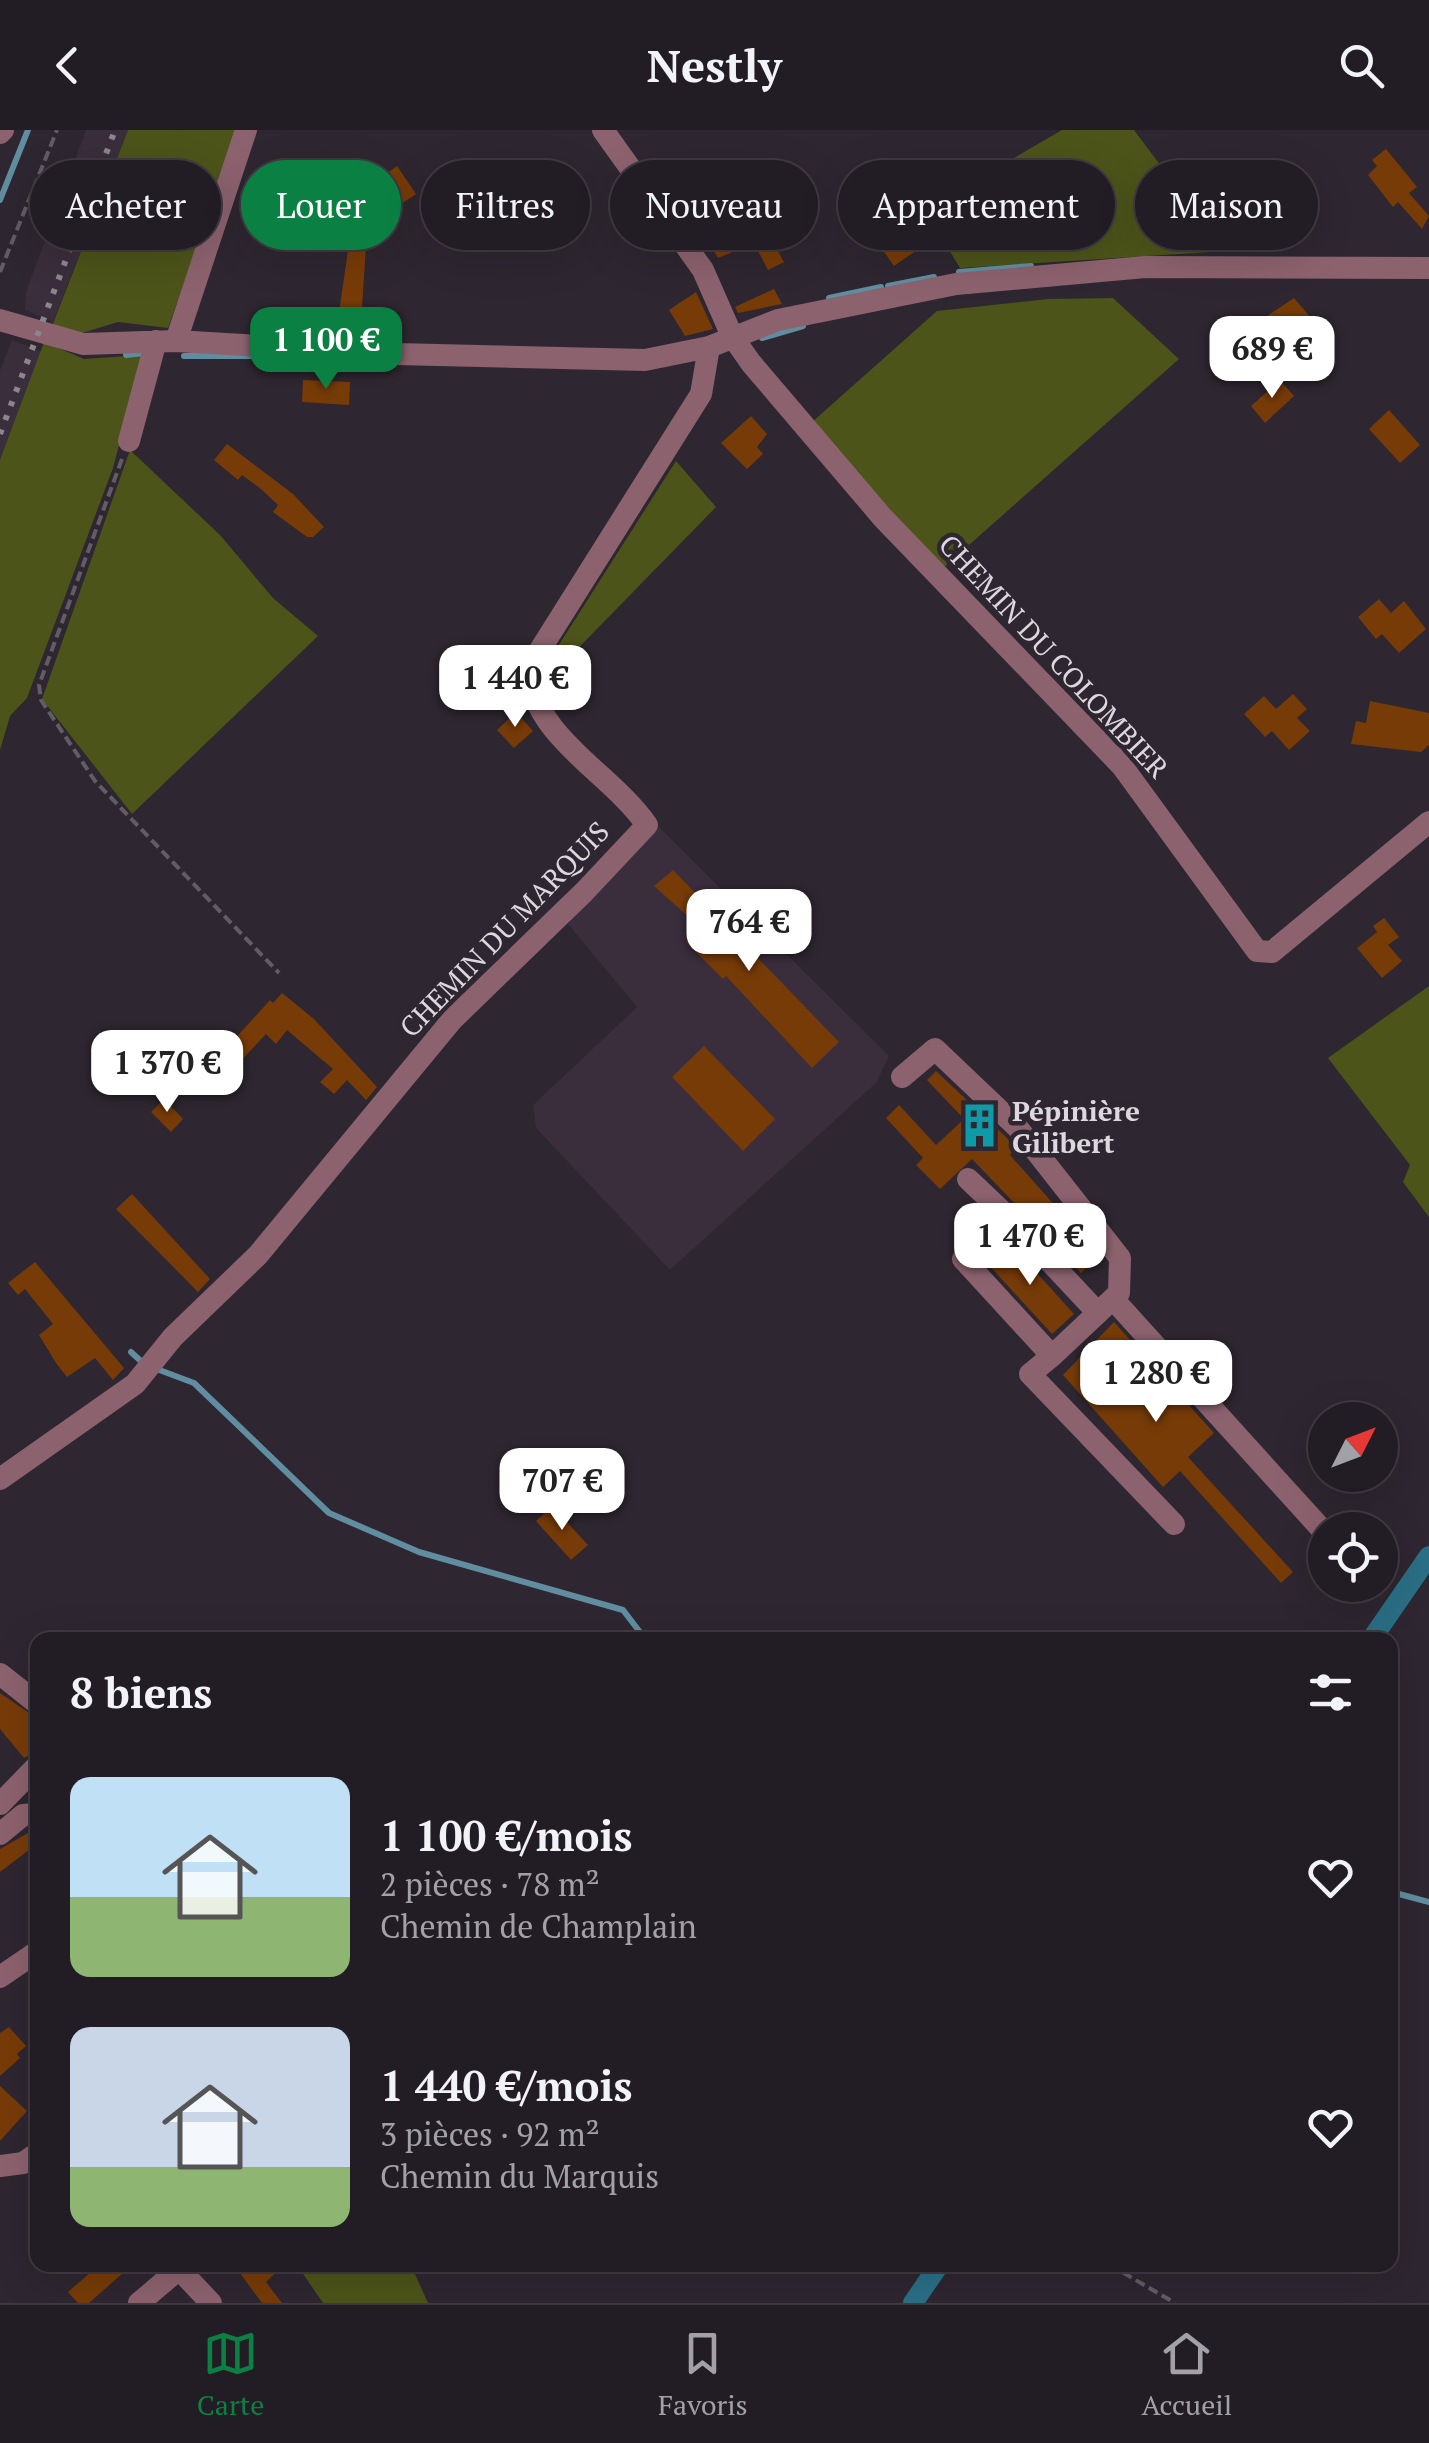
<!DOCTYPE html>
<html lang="fr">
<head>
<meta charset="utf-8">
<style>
	body { margin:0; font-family:"PT Serif",serif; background:#2a252c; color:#f1f3f6; height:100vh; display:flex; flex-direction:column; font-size:38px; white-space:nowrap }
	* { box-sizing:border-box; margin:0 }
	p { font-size:32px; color:#a2a1a6 }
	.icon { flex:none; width:55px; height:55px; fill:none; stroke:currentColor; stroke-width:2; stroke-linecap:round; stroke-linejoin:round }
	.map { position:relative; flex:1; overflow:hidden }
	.drawer { position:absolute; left:30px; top:1502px; width:1368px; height:640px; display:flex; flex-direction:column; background:#221c24; border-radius:20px; box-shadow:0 10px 40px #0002,0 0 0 2px #3f3a41 }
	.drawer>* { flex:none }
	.top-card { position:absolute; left:30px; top:30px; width:1370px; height:90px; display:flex; gap:20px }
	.needle { width:65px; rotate:48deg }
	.fabs { position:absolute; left:1308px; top:1272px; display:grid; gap:20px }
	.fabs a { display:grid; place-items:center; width:90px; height:90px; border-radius:50%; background:#221c24; box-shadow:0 10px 40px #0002,0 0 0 2px #3f3a41; font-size:50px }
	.price { position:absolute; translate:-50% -85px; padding:0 22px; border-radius:20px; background:#fff; color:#222; font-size:32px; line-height:65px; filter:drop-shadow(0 2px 5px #0008) }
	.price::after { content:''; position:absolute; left:50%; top:60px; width:30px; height:22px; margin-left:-15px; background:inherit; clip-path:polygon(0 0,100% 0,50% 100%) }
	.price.active { background:#0b8043; color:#fff }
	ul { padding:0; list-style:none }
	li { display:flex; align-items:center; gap:30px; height:250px; padding:0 40px }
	li span { display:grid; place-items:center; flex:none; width:280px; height:200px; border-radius:20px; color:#555 }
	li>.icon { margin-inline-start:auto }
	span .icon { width:120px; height:120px; fill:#fffc; stroke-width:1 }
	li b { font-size:42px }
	h2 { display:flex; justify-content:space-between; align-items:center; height:120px; padding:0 40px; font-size:42px }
	.tag { padding:0 35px; border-radius:45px; background:#221c24; box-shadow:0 10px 40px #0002,0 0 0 2px #3f3a41; font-size:35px; line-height:90px }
	.tag.active { background:#0b8043; color:#fff }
	header { display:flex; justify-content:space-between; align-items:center; height:130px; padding:0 40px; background:#221c24; font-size:45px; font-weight:800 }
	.tabs { display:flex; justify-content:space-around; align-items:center; height:140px; border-top:2px solid #3f3a41; background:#221c24; font-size:28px; color:#a2a1a6 }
	.tabs a { display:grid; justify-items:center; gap:5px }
	.tabs .active { color:#0b8043 }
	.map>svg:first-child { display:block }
	.built { fill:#3a2d3c }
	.green { fill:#4c541a }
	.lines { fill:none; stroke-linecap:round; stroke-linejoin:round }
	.stream { stroke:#608ea0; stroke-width:6 }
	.canal { stroke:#2a6f85; stroke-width:20 }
	.building { fill:#773b08 }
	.path { stroke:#635c65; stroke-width:4; stroke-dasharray:10 5; stroke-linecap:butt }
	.minor { stroke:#8c626e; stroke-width:22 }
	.rail { stroke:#8b858d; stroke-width:6; stroke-dasharray:5 10; stroke-linecap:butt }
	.labels { text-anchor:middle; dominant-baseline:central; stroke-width:9; stroke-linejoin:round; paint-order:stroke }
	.street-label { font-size:28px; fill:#ddd8de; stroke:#2e2630 }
	.poi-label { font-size:28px; font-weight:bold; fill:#ddd8de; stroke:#2e2630; text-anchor:start }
</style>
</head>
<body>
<header><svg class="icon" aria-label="back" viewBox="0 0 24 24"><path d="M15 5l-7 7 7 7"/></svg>Nestly<svg class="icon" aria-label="search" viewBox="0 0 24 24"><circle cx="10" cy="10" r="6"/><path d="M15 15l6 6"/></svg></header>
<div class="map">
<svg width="1429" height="2173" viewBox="0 0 1429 2173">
	<rect width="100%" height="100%" fill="#2e2630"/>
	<!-- built -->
	<path class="built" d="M86 0H128L53 192 25 180 26 162Z
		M12 210 43 222 0 330V240Z
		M653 691 889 926 877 952 670 1140 536 998 533 975 637 877 568 794Z"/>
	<!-- green -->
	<path class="green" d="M128 0H238L168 198 118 192 69 207 51 199Z
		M1062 0H1134L1225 121 960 138 925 80Z
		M1113 168 1179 229 943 438 811 293 937 181 1048 169Z
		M44 212 84 229 143 225 113 338 27 568 10 586 0 620V330Z
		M130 320 220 405 273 468 318 506 132 684 42 569Z
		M676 331 716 377 552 545 548 532Z
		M1429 856V1087L1403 1052 1410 1035 1328 928Z
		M297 2135H411L428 2173H323Z"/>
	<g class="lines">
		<!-- stream -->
		<path class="stream" d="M0 70 28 0
			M959 142 1031 136
			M888 156 934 147
			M829 168 881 157
			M762 208 803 196
			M126 225 144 223
			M184 226H253
			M131 1222 143 1233
			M154 1238 194 1253 329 1383 419 1422 623 1480 646 1510
			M1390 1770 1399 1764 1429 1772"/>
		<!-- canal -->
		<path class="canal" d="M1371 1510 1429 1426
			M913 2173 939 2135"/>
	</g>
	<!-- building -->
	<path class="building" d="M1386 19 1417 57 1409 63 1429 86 1422 99 1398 72 1393 77 1368 45 1377 36 1372 30Z
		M397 36 416 64 392 80 380 61 388 55 382 47Z
		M896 85 920 118 894 136 871 103Z
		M742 92 750 103 764 96 784 132 768 140 754 113 718 128 708 111Z
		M349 114 366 116 362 178 395 182 394 205 356 206 357 190 338 189Z
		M774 159 782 174 738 183 735 177Z
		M696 162 713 199 685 206 669 180Z
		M1294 168 1317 195 1305 206 1299 199 1282 208 1264 188Z
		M303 250 350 252 349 275 302 272Z
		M1280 250 1294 266 1265 293 1251 276Z
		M1389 280 1420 315 1400 333 1369 299Z
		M751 286 767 304 757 317 763 324 747 339 721 313Z
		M227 314 293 364 324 397 313 407H307L273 382 278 375 261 359 242 345 238 350 214 330Z
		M1379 469 1391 483 1404 471 1426 499 1399 523 1382 504 1376 509 1358 487Z
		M1293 564 1307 579 1297 588 1310 601 1289 620 1272 601 1265 607 1244 584 1264 566 1276 579Z
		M1370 571 1429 583V615L1421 622 1351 614 1356 591 1366 593Z
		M516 582 533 601 514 618 497 600Z
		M673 740 839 912 812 938 726 846 723 849 686 812 701 798 654 756Z
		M1384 788 1399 807 1388 815 1402 831 1382 848 1357 818 1377 802 1373 796Z
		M282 863 314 889 377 957 366 970 347 950 334 964 320 952 333 939 287 900 276 914 266 904 236 936 222 923 270 870 273 873Z
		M704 916 775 989 743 1021 672 947Z
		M936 941 1006 1007 1015 1019 1010 1025 1099 1125 1081 1143 972 1029 940 1059 916 1035 923 1028 886 988 899 975 936 1015 964 989 927 950Z
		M164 969 183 989 171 1002 151 982Z
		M132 1064 210 1149 198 1162 116 1079Z
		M1009 1112 1074 1184 1052 1204 986 1132Z
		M35 1132 124 1238 113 1250 95 1228 67 1247 56 1233 39 1205 53 1194 25 1159 18 1165 8 1153Z
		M1114 1192 1214 1303 1188 1327 1293 1442 1281 1453 1180 1341 1163 1357 1063 1245Z
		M552 1376 588 1415 571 1430 536 1391Z
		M0 1563 38 1589V1620L24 1628 0 1599Z
		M35 1699 38 1713 0 1742V1719Z
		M9 1897 26 1916 17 1924 20 1928 0 1946V1903Z
		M0 1956 27 1981 0 2011Z
		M99 2135H132L89 2173H78L68 2162Z
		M234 2135H284L266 2152 282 2173H262Z"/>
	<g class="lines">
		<!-- path -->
		<path class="path" d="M0 142 57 0
			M122 329 39 555 41 570 95 651 279 843
			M1110 2135 1175 2173"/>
		<!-- minor -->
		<path class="minor" d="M603 0 703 140 732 206 751 233 883 388 1122 636 1257 821 1272 822 1429 692
			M0 3 3 0
			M0 190 83 214 176 211 396 224 645 230 709 217 778 190 956 154 1145 137 1429 138
			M176 211 246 0
			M129 311 156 211
			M902 947 935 919 1017 997 1120 1128 1119 1163 1052 1226 963 1129 1008 1087 968 1049
			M1008 1087 1098 1183
			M1113 1169 1325 1403
			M1052 1226 1030 1244 1174 1394
			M0 1349 135 1254 173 1207 258 1125 452 890 584 762 647 695C610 642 534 608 528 539L701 264 709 217
			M0 1544 38 1574
			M0 1674 38 1635
			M0 1704 23 1685 35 1684
			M0 1847 38 1821
			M0 2036 23 2033 38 2023
			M139 2173 179 2139 211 2173"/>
		<!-- rail -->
		<path class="rail" d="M0 304 115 0"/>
	</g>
	<!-- icons -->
	<defs>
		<symbol id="building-bare" viewBox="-9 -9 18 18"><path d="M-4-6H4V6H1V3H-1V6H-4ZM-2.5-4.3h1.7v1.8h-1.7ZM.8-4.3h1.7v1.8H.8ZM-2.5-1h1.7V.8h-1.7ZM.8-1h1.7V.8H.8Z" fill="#0f9aa8" stroke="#2e2630" stroke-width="2.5" paint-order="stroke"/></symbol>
	</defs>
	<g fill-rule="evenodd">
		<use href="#building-bare" x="948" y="964" width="63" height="63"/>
	</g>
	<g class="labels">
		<!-- street labels -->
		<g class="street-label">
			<text transform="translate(1054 526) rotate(47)">CHEMIN DU COLOMBIER</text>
			<text transform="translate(504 799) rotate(-46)">CHEMIN DU MARQUIS</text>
		</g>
		<!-- poi labels -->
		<g class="poi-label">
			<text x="1012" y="980">Pépinière<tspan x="1012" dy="32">Gilibert</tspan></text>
		</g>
	</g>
</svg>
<div class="fabs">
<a><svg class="needle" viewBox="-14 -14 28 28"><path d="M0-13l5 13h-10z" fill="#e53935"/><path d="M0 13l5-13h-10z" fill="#a2a1a6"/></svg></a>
<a><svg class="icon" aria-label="locate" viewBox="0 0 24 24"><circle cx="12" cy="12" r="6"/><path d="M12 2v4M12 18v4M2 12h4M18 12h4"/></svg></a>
</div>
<b class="price active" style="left:326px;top:262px">1 100 €</b>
<b class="price" style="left:1272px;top:271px">689 €</b>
<b class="price" style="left:515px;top:600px">1 440 €</b>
<b class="price" style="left:749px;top:844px">764 €</b>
<b class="price" style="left:167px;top:985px">1 370 €</b>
<b class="price" style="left:1030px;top:1158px">1 470 €</b>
<b class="price" style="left:1156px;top:1295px">1 280 €</b>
<b class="price" style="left:562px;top:1403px">707 €</b>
<div class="top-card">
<a class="tag">Acheter</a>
<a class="tag active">Louer</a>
<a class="tag">Filtres</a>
<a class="tag">Nouveau</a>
<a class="tag">Appartement</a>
<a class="tag">Maison</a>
</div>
<section class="drawer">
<h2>8 biens<svg class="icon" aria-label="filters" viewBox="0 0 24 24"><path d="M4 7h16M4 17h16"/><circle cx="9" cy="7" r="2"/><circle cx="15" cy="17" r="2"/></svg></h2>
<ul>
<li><span style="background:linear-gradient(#bfe0f5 60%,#8fb573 0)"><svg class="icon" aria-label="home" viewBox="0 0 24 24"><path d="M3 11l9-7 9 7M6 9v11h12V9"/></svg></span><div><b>1 100 €/mois</b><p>2 pièces · 78 m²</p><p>Chemin de Champlain</p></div><svg class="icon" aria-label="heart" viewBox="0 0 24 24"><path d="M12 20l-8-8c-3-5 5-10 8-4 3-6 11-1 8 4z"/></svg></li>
<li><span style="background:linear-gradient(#c9d6e8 70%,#8fb573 0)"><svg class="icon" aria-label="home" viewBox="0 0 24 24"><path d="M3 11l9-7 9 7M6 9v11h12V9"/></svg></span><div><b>1 440 €/mois</b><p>3 pièces · 92 m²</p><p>Chemin du Marquis</p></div><svg class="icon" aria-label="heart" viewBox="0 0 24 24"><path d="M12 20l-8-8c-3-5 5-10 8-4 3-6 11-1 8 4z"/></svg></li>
</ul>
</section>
</div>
<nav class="tabs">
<a class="active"><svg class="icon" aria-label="map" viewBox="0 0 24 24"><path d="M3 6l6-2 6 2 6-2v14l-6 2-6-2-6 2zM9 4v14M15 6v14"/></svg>Carte</a>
<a><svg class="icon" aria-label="saved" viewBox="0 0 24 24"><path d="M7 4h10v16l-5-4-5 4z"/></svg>Favoris</a>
<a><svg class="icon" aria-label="home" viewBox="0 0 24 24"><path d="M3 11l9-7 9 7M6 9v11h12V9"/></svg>Accueil</a>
</nav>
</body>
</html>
